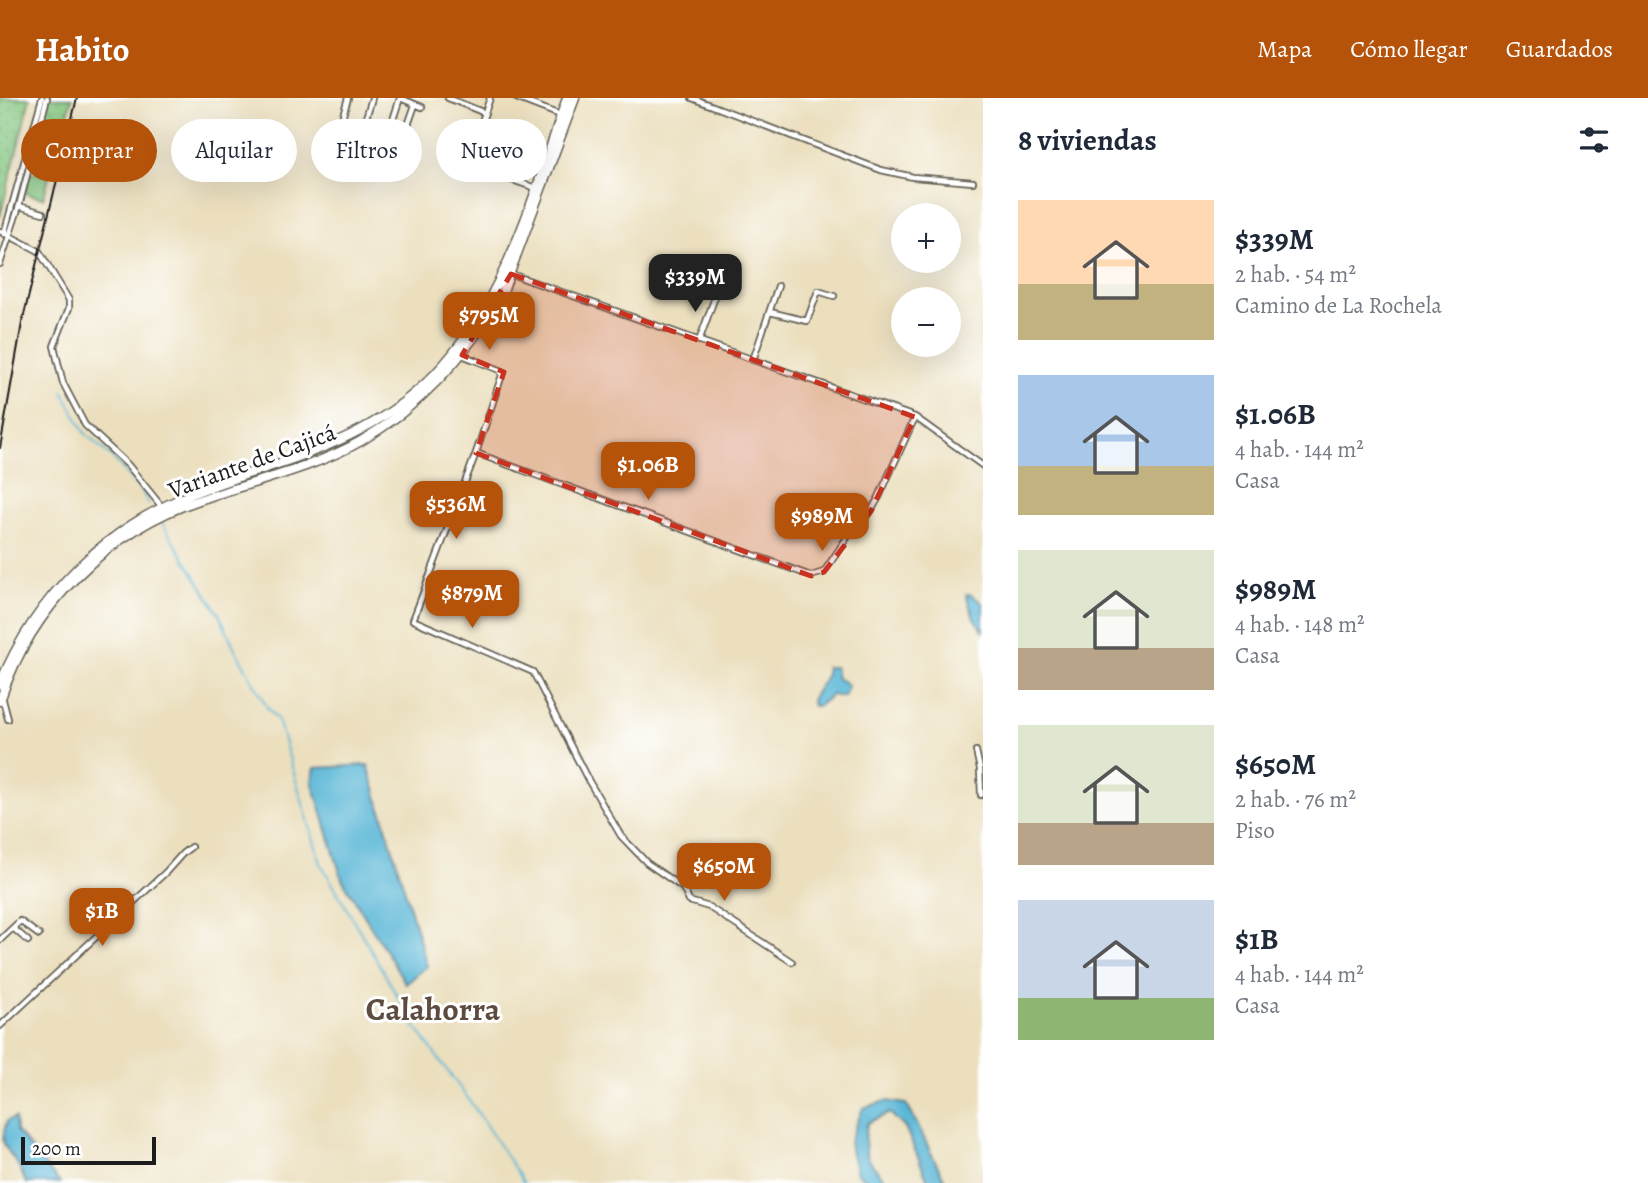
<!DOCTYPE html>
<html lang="es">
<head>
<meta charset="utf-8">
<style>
	body { margin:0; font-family:Alegreya,serif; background:#f6f6f7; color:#1f2937; height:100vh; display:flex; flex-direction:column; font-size:26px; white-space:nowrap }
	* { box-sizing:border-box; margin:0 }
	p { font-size:23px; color:#747a83 }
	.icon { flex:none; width:38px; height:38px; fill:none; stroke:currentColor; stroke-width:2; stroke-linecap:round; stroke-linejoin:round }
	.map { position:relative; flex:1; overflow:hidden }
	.drawer { display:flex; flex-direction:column; background:#fff; width:665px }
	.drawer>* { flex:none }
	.hud { position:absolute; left:21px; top:21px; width:665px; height:63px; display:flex; gap:14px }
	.controls { position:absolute; left:891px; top:105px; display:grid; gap:14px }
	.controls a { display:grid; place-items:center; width:70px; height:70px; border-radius:50%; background:#fff; box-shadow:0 7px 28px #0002; font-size:35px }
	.scale { position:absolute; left:21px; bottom:18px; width:135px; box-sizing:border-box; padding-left:7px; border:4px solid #1c1c1c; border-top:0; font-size:19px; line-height:24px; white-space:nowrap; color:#1c1c1c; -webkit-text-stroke:5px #fff; paint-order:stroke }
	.price { position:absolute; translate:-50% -60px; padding:0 16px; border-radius:14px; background:#b45309; color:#fff; font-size:23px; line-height:46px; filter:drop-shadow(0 2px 4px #0008) }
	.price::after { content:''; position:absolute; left:50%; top:42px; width:21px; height:16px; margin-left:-10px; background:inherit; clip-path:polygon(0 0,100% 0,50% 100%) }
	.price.on { background:#222; color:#fff }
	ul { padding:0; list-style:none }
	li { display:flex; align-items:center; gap:21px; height:175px; padding:0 35px }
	li span { display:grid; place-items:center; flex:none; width:196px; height:140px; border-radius:0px; color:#555 }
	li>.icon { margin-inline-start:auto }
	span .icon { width:84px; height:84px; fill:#fffc; stroke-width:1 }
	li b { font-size:30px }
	h2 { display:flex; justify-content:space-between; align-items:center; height:84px; padding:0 35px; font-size:30px }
	.pill { padding:0 24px; border-radius:32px; background:#fff; box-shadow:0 7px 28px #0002; font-size:24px; line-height:63px }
	.pill.on { background:#b45309; color:#fff }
	header { display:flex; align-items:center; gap:42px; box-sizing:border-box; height:98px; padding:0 35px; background:#b45309; color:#fff }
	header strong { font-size:33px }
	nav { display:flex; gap:38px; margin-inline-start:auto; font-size:24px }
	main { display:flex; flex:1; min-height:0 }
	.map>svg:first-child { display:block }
	.grass { fill:url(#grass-dots); stroke:#50714e; stroke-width:2 }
	.park { fill:#84c67f; stroke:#50714e; stroke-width:2 }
	.water { fill:#58b6d6; stroke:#3a6979; stroke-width:2 }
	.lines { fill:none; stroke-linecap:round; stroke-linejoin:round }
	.stream { stroke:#58b6d6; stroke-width:2 }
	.street-casing { stroke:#646055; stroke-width:8 }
	.highway-casing { stroke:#646055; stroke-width:11 }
	.street { stroke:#fff; stroke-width:4.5 }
	.highway { stroke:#fff; stroke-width:8 }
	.rail { stroke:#1c1c1c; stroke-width:2 }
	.marked { fill:#c8321e; fill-opacity:0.2; stroke:#c8321e; stroke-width:5; stroke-dasharray:14 9; stroke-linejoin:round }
	.labels { text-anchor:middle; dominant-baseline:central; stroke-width:6; stroke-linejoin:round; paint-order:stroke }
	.street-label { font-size:24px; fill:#1c1c1c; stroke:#fff }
	.district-label { font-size:32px; font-weight:bold; fill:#5d4b40; stroke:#fff }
</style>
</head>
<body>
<header>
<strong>Habito</strong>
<nav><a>Mapa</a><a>Cómo llegar</a><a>Guardados</a></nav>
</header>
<main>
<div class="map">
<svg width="983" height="1085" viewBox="0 0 983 1085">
	<defs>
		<pattern id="grass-dots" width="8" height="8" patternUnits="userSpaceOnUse" patternTransform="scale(1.75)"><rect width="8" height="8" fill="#84c67f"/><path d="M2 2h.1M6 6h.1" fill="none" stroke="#71aa6d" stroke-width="1.8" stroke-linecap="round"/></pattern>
	</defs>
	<rect width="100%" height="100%" fill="#fff"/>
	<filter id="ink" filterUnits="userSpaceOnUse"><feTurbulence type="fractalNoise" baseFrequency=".0143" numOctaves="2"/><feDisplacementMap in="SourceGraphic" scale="14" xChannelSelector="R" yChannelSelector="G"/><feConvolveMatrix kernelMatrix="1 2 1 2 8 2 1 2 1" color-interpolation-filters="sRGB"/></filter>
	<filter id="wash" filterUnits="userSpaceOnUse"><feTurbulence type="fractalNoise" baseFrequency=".00686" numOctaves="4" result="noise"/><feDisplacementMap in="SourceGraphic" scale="28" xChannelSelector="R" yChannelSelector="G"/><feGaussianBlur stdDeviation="1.57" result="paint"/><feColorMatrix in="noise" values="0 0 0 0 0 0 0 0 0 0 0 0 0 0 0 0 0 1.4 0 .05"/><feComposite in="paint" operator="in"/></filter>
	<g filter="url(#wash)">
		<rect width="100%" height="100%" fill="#ebdfbe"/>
		<!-- grass -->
		<path class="grass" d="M0 0H30L0 119Z
			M49 0H72L61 43 39 37Z"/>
		<!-- park -->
		<path class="park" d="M30 74 49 79 43 100 25 95Z"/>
		<!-- water -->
		<path class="water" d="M970 496 983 505V533L974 520 966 497Z
			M826 569H835L837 581 843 583 848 588 844 599 832 597 818 608H813L811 602 826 578Z
			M368 667 427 868 406 886 342 781 312 683 315 670Z
			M886 1003 906 1006C922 1032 931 1059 947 1085H929L906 1031 890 1015 867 1025C862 1060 866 1059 888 1085H870L857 1075 849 1045 863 1010Z
			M15 1020 16 1033 60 1085H26C23 1078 20 1070 16 1064 3 1046 0 1046 7 1023Z"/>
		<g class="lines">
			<!-- stream -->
			<path class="stream" d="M63 293 84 334 115 362 143 395 149 407
				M161 423 219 516 235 551 267 609 278 622 321 766 416 930 474 1009 524 1085"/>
		</g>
	</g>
	<g filter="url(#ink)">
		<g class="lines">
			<defs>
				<path id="street" d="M400 0 422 9
					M448 0 485 15
					M516 0 560 17
					M692 0 881 72 913 79 973 84
					M343 17 348 0
					M365 23 372 0
					M407 30 415 7
					M390 31 400 0
					M476 43 544 67
					M34 51 58 57
					M468 64 490 0
					M491 75 536 90
					M19 108 43 115
					M0 133 39 153 69 202V210L54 248 63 285 85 327 128 367 162 409
					M4 136 42 0
					M0 166 19 108 47 0
					M511 176 915 319 983 368
					M770 214 807 223 818 193 834 198
					M699 243 715 199
					M462 257 500 272 502 277 476 355 413 522 533 574 587 680 621 738 647 765 683 790 689 803 709 809 792 864
					M753 262 778 188
					M476 355 811 478 824 474 850 435 871 413 879 399 915 319
					M2 598 8 621
					M976 653 980 671 981 697
					M13 830 28 843
					M0 842 20 823 39 837
					M0 928 166 774 183 755 191 749"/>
				<path id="highway" d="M0 586C36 498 105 430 194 395 282 361 363 349 433 278 506 204 534 96 567 0
					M0 603C31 508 108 432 202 401 255 383 312 371 361 343 422 307 467 257 502 196L575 0"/>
			</defs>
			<!-- street casing -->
			<use href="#street" class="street-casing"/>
			<!-- highway casing -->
			<use href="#highway" class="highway-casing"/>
			<!-- street -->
			<use href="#street" class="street"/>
			<!-- highway -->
			<use href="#highway" class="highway"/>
			<!-- rail -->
			<path class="rail" d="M0 350 22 225 77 0"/>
		</g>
	</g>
	<!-- marked area -->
	<path class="marked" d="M511 176 915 319 871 413 824 474 811 478 476 355 504 274 462 257Z"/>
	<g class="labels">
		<!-- street labels -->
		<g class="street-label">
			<text transform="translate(252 363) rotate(-20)">Variante de Cajicá</text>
		</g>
		<!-- district labels -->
		<g class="district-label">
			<text x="433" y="911">Calahorra</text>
		</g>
	</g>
</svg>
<div class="controls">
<a>+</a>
<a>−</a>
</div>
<div class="scale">200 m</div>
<b class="price on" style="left:695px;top:216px">$339M</b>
<b class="price" style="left:489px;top:254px">$795M</b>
<b class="price" style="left:648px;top:404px">$1.06B</b>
<b class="price" style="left:456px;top:443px">$536M</b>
<b class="price" style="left:822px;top:455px">$989M</b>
<b class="price" style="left:472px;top:532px">$879M</b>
<b class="price" style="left:724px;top:805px">$650M</b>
<b class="price" style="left:102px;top:850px">$1B</b>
<div class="hud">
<a class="pill on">Comprar</a>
<a class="pill">Alquilar</a>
<a class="pill">Filtros</a>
<a class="pill">Nuevo</a>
</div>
</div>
<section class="drawer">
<h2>8 viviendas<svg class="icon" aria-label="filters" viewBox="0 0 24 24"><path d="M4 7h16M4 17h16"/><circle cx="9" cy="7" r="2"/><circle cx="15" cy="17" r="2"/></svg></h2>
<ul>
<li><span style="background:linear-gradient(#ffd9b3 60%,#c2b280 0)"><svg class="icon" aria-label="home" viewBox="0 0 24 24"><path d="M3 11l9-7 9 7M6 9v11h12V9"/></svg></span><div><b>$339M</b><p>2 hab. · 54 m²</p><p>Camino de La Rochela</p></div></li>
<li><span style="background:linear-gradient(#a9c7e8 65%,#c2b280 0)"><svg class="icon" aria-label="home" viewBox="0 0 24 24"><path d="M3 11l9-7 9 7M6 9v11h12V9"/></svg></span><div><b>$1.06B</b><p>4 hab. · 144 m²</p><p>Casa</p></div></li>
<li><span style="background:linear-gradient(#dfe7d0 70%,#b9a48a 0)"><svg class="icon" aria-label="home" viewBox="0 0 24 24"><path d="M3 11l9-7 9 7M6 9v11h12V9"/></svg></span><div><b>$989M</b><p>4 hab. · 148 m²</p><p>Casa</p></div></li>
<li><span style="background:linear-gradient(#dfe7d0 70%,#b9a48a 0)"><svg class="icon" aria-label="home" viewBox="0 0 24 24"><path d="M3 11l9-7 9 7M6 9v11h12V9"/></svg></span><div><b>$650M</b><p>2 hab. · 76 m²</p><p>Piso</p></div></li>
<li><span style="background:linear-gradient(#c9d6e8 70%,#8fb573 0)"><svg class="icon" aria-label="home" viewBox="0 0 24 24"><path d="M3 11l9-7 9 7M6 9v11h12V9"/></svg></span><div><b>$1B</b><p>4 hab. · 144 m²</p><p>Casa</p></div></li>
</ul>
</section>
</main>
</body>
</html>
